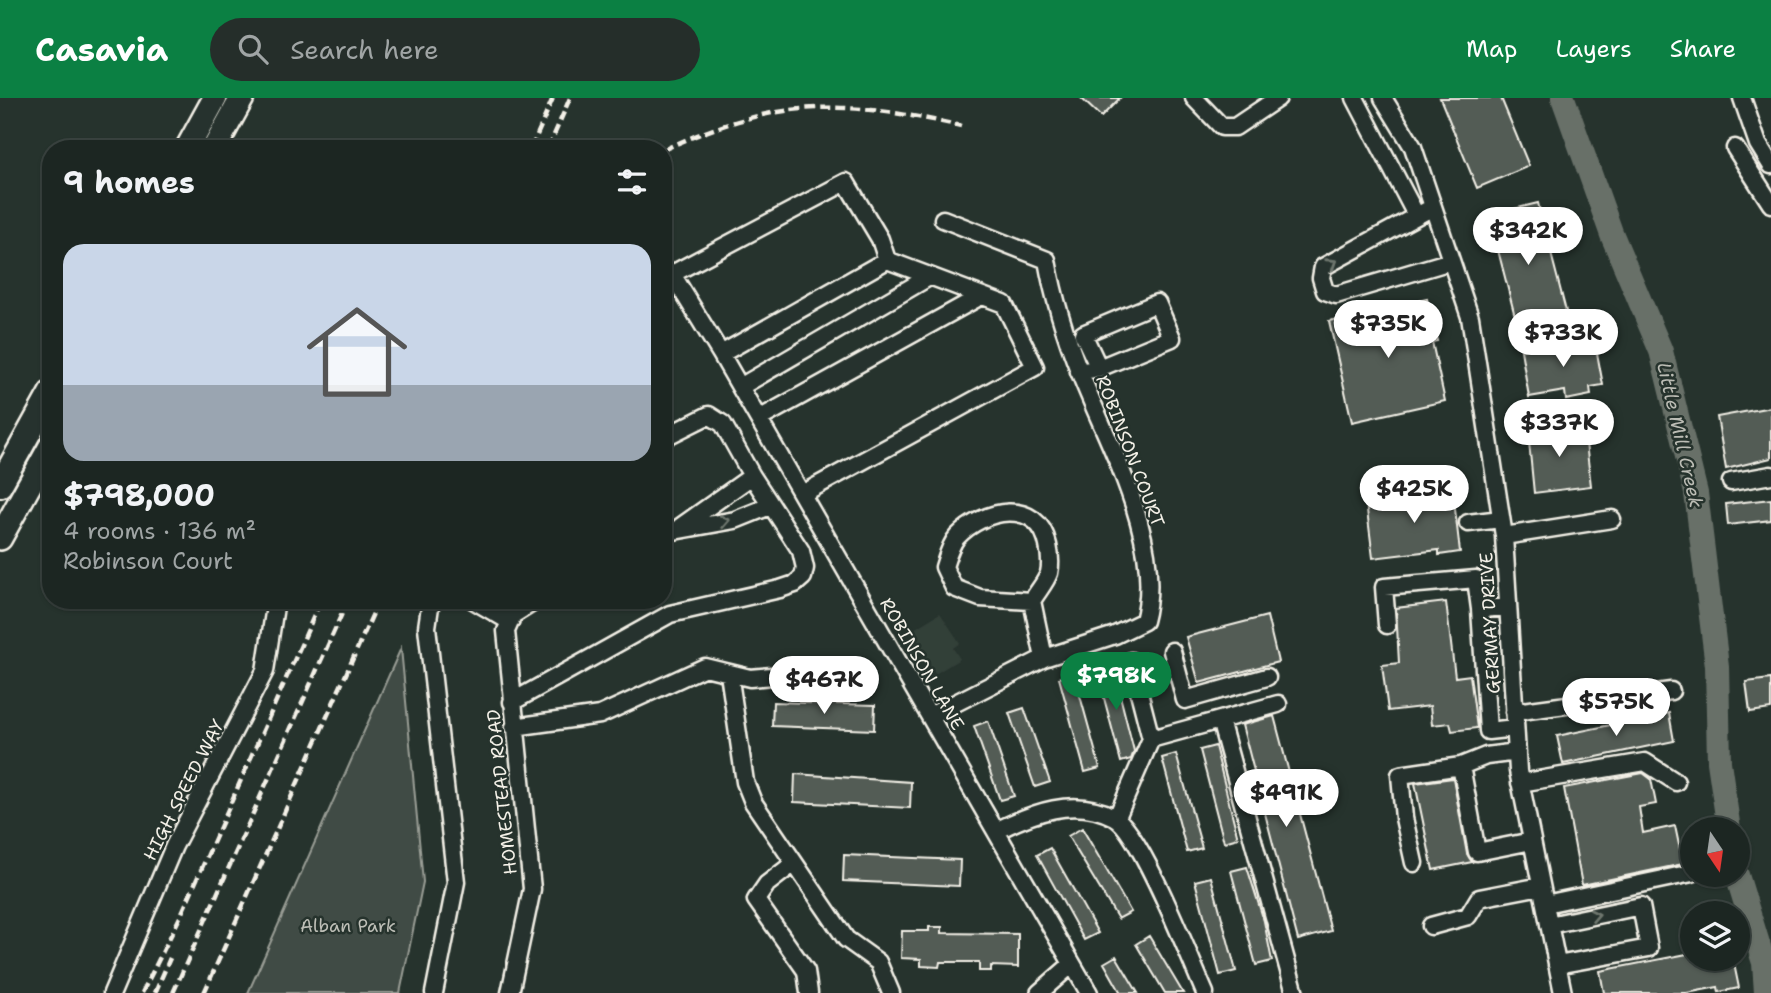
<!DOCTYPE html>
<html lang="en">
<head>
<meta charset="utf-8">
<style>
	body { margin:0; font-family:"Shantell Sans",sans-serif; background:#252e2a; color:#f1f3f6; height:100vh; display:flex; flex-direction:column; font-size:26px; white-space:nowrap }
	* { box-sizing:border-box; margin:0 }
	p { font-size:23px; color:#a0a5a5 }
	.icon { flex:none; width:38px; height:38px; fill:none; stroke:currentColor; stroke-width:2; stroke-linecap:round; stroke-linejoin:round }
	.map { position:relative; flex:1; overflow:hidden }
	.panel { position:absolute; left:42px; top:42px; width:630px; height:469px; display:flex; flex-direction:column; background:#1c2622; border-radius:28px; box-shadow:0 2px 5px #0004,0 0 0 2px #3a4340 }
	.panel>* { flex:none }
	.needle { width:46px; rotate:167deg }
	.fabs { position:absolute; left:1680px; top:719px; display:grid; gap:14px }
	.fabs a { display:grid; place-items:center; width:70px; height:70px; border-radius:50%; background:#1c2622; box-shadow:0 2px 5px #0004,0 0 0 2px #3a4340; font-size:35px }
	.price { position:absolute; translate:-50% -60px; padding:0 16px; border-radius:24px; background:#fff; color:#222; font-size:23px; line-height:46px; filter:drop-shadow(0 2px 4px #0008) }
	.price::after { content:''; position:absolute; left:50%; top:42px; width:21px; height:16px; margin-left:-10px; background:inherit; clip-path:polygon(0 0,100% 0,50% 100%) }
	.price.current { background:#0b8043; color:#fff }
	ul { padding:0; list-style:none }
	li { display:grid; align-content:center; gap:14px; height:371px; padding:0 21px }
	li span { display:grid; place-items:center; height:217px; border-radius:21px; color:#555 }
	li>.icon { margin-inline-start:auto }
	span .icon { width:126px; height:126px; fill:#fffc; stroke-width:1 }
	li b { font-size:30px }
	h2 { display:flex; justify-content:space-between; align-items:center; height:84px; padding:0 21px; font-size:30px }
	header { display:flex; align-items:center; gap:42px; box-sizing:border-box; height:98px; padding:0 35px; background:#0b8043; color:#fff }
	header strong { font-size:33px }
	nav { display:flex; gap:38px; margin-inline-start:auto; font-size:24px }
	.search { width:490px; height:63px; background:#252e2a; display:flex; align-items:center; gap:18px; box-sizing:border-box; padding:0 24px; border-radius:38px; color:#a0a5a5; font-size:26px }
	.map>svg:first-child { display:block }
	.built { fill:#333f39 }
	.green { fill:#414b45; stroke:#9a9e96; stroke-width:2 }
	.lines { fill:none; stroke-linecap:round; stroke-linejoin:round }
	.river { stroke:#676f68; stroke-width:24 }
	.building { fill:#525c55; stroke:#f4f1e8; stroke-width:2 }
	.minor-casing { stroke:#f4f1e8; stroke-width:21 }
	.highway-casing { stroke:#f4f1e8; stroke-width:28 }
	.minor { stroke:#26332d; stroke-width:16 }
	.highway { stroke:#26332d; stroke-width:23 }
	.rail { stroke:#f4f1e8; stroke-width:4.5; stroke-dasharray:10 5; stroke-linecap:butt }
	.oneway { stroke:#6e766e }
	.labels { text-anchor:middle; dominant-baseline:central; stroke-width:5; stroke-linejoin:round; paint-order:stroke }
	.street-label { font-size:18px; fill:#f4f1e8; stroke:#26332d }
	.park-label { font-size:18px; fill:#bebfb7; stroke:#26332d }
	.water-label { font-size:19px; font-style:italic; fill:#bcbdb5; stroke:#26332d }
</style>
</head>
<body>
<header>
<strong>Casavia</strong>
<div class="search"><svg class="icon" aria-label="search" viewBox="0 0 24 24"><circle cx="10" cy="10" r="6"/><path d="M15 15l6 6"/></svg>Search here</div>
<nav><a>Map</a><a>Layers</a><a>Share</a></nav>
</header>
<div class="map">
<svg width="1771" height="895" viewBox="0 0 1771 895">
	<rect width="100%" height="100%" fill="#26332d"/>
	<filter id="ink" filterUnits="userSpaceOnUse"><feTurbulence type="fractalNoise" baseFrequency=".0143" numOctaves="2"/><feDisplacementMap in="SourceGraphic" scale="14" xChannelSelector="R" yChannelSelector="G"/><feConvolveMatrix kernelMatrix="1 2 1 2 8 2 1 2 1" color-interpolation-filters="sRGB"/></filter>
	<g filter="url(#ink)">
		<!-- built -->
		<path class="built" d="M940 515 960 545 953 550 960 561 935 576 909 534Z"/>
		<!-- green -->
		<path class="green" d="M401 550 423 784 400 895H248Z"/>
		<g class="lines">
			<!-- river -->
			<path class="river" d="M1563 0 1612 137 1661 253 1696 395 1717 568 1719 664 1729 732
				M1737 777 1764 865 1766 895"/>
		</g>
		<!-- building -->
		<path class="building" d="M1081 0H1120L1101 19Z
			M1440 0H1501L1529 68 1477 90Z
			M1538 105 1568 221 1519 234 1489 117Z
			M1427 201 1437 243 1432 244 1445 303 1352 324 1329 223Z
			M1594 239 1603 287 1590 289 1591 297 1566 302 1565 293 1529 299 1521 252Z
			M1771 309V360L1726 371 1717 319Z
			M1584 328 1591 388 1534 395 1528 334Z
			M1453 394 1460 454 1439 457V452L1373 460 1366 404Z
			M1771 401V422L1728 427 1726 406Z
			M1446 504 1455 579 1470 577 1477 630 1452 633 1450 625 1432 627 1430 608 1388 613 1382 567 1399 565 1396 510Z
			M1267 518 1278 564 1199 585 1186 539Z
			M1112 566 1134 653 1131 661 1121 664 1096 570Z
			M1074 576 1100 670 1085 674 1059 580Z
			M1771 581V611L1750 614 1746 584Z
			M773 604 875 607 874 632 772 628Z
			M1024 610 1050 684 1035 689 1009 615Z
			M1669 615 1674 643 1563 666 1557 638Z
			M1274 618 1331 833 1298 842 1242 627Z
			M988 623 1014 698 1000 702 974 628Z
			M1215 648 1238 740 1224 744 1200 652Z
			M1176 656 1202 750 1187 754 1162 660Z
			M1643 675 1651 681 1656 706 1639 709 1643 735 1675 728 1683 766 1582 787 1564 690Z
			M795 676 911 684 910 710 794 704Z
			M1453 680 1467 756 1472 764 1433 772 1415 685Z
			M1082 730 1131 814 1118 821 1068 738Z
			M1050 750 1098 835 1084 842 1037 757Z
			M844 757 960 762 959 788 843 783Z
			M1247 769 1264 823 1272 863 1256 867 1231 773Z
			M1211 779 1236 873 1220 877 1195 783Z
			M929 829H942V835L1018 836V869L991 868V873H979V864H940L939 869 921 868V861L901 860 902 833H929Z
			M1149 838 1183 895H1165L1136 846Z
			M1692 855V861H1733L1739 890 1719 894 1718 889 1687 895H1604L1600 873Z
			M1116 858 1138 895H1121L1104 865Z"/>
		<g class="lines">
			<defs>
				<path id="minor" d="M1194 0 1222 29H1235L1278 0
					M1355 0 1416 117
					M1383 0 1413 49 1470 219 1504 438 1518 673 1563 895
					M1742 0 1758 46 1771 67
					M1735 50 1771 106
					M1433 109 1323 169 1321 180 1325 193 1336 197 1451 163
					M721 256 1089 895
					M1079 274 1099 270 1083 236 1157 205 1172 240 1099 270
					M740 289 929 179
					M759 321 981 198
					M1731 384 1771 377
					M802 396 1035 269 1004 206 887 162 880 141 846 84 672 176 721 256 887 162
					M1468 425 1501 421
					M680 429 752 378
					M663 435 735 422 770 408
					M1504 438 1612 421
					M431 502 427 529 456 784 434 895
					M473 502 509 523
					M1032 503 980 500 954 490 944 469C947 460 950 447 957 439 983 411 1038 399 1048 447 1050 456 1051 466 1049 475 1046 484 1037 494 1032 503L1044 560
					M1480 511 1488 633 1515 630
					M1387 527 1384 489 1476 481 1480 511 1508 509
					M1172 553 1185 602 1267 579
					M729 575 745 684 753 704 846 841 878 864 891 895
					M512 604 670 516 780 491 795 486 803 479 805 470 801 453 752 378 723 326 709 317 663 340
					M1514 614 1671 593
					M930 618 1044 560 1115 537 1144 523C1165 445 1108 347 1080 275 1065 237 1054 202 1047 162L943 121
					M1220 622 1295 895
					M514 629 600 617 705 569 750 580 827 573 851 576
					M1151 641 1278 606
					M1461 668 1477 754 1532 743
					M1520 685 1645 664 1676 684
					M1117 719 1151 641 1131 563
					M996 733C1032 715 1074 698 1114 719 1140 732 1191 863 1205 895
					M1414 765 1404 720 1400 677 1461 668 1486 658 1517 654
					M793 766 767 786 756 802 806 873 809 895
					M1545 806 1692 775
					M1549 827 1641 808 1649 850 1557 867
					M1431 828 1468 818 1479 800 1541 788
					M112 895 174 748 265 573 276 502
					M510 895 532 791 506 533 513 517 537 502
					M1039 895 1072 866"/>
				<path id="highway" d="M187 51 215 0
					M214 51 242 0
					M0 387 51 295
					M0 440 51 348"/>
			</defs>
			<!-- minor casing -->
			<use href="#minor" class="minor-casing"/>
			<!-- highway casing -->
			<use href="#highway" class="highway-casing"/>
			<!-- minor -->
			<use href="#minor" class="minor"/>
			<!-- highway -->
			<use href="#highway" class="highway"/>
			<!-- rail -->
			<path class="rail" d="M531 51 553 0
				M548 51 570 0
				M663 52C775 0 842 1 961 28
				M142 895 181 817 321 502
				M155 895 170 860
				M173 895 348 502
				M204 895 379 502"/>
		</g>
		<!-- one-way arrows -->
		<defs><path id="oneway-chevron" d="M-2-3.5L2.5 0L-2 3.5" fill="none" stroke-width="1.6" stroke-linecap="round" stroke-linejoin="round" transform="scale(1.75)"/></defs>
		<g class="oneway">
			<use href="#oneway-chevron" transform="translate(1332 165) rotate(-33)"/>
			<use href="#oneway-chevron" transform="translate(725 423) rotate(-11)"/>
			<use href="#oneway-chevron" transform="translate(1595 817) rotate(-11)"/>
		</g>
	</g>
	<g class="labels">
		<!-- street labels -->
		<g class="street-label">
			<text transform="translate(1130 353) rotate(69)">ROBINSON COURT</text>
			<text transform="translate(1490 525) rotate(-93)">GERMAY DRIVE</text>
			<text transform="translate(922 566) rotate(60)">ROBINSON LANE</text>
			<text transform="translate(184 692) rotate(-63)">HIGH SPEED WAY</text>
			<text transform="translate(502 694) rotate(-96)">HOMESTEAD ROAD</text>
		</g>
		<!-- park labels -->
		<g class="park-label">
			<text x="348" y="828">Alban Park</text>
		</g>
		<!-- water labels -->
		<g class="water-label">
			<text transform="translate(1680 337) rotate(77)">Little Mill Creek</text>
		</g>
	</g>
</svg>
<div class="fabs">
<a><svg class="needle" viewBox="-14 -14 28 28"><path d="M0-13l5 13h-10z" fill="#e53935"/><path d="M0 13l5-13h-10z" fill="#a0a5a5"/></svg></a>
<a><svg class="icon" aria-label="layers" viewBox="0 0 24 24"><path d="M12 4l9 5-9 5-9-5zM3 14l9 5 9-5"/></svg></a>
</div>
<b class="price" style="left:1528px;top:169px">$342K</b>
<b class="price" style="left:1388px;top:262px">$735K</b>
<b class="price" style="left:1563px;top:271px">$733K</b>
<b class="price" style="left:1559px;top:361px">$337K</b>
<b class="price" style="left:1414px;top:427px">$425K</b>
<b class="price current" style="left:1116px;top:614px">$798K</b>
<b class="price" style="left:824px;top:618px">$467K</b>
<b class="price" style="left:1616px;top:640px">$575K</b>
<b class="price" style="left:1286px;top:731px">$491K</b>
<section class="panel">
<h2>9 homes<svg class="icon" aria-label="filters" viewBox="0 0 24 24"><path d="M4 7h16M4 17h16"/><circle cx="9" cy="7" r="2"/><circle cx="15" cy="17" r="2"/></svg></h2>
<ul>
<li><span style="background:linear-gradient(#c9d6e8 65%,#9aa5b1 0)"><svg class="icon" aria-label="home" viewBox="0 0 24 24"><path d="M3 11l9-7 9 7M6 9v11h12V9"/></svg></span><div><b>$798,000</b><p>4 rooms · 136 m²</p><p>Robinson Court</p></div></li>
</ul>
</section>
</div>
</body>
</html>
